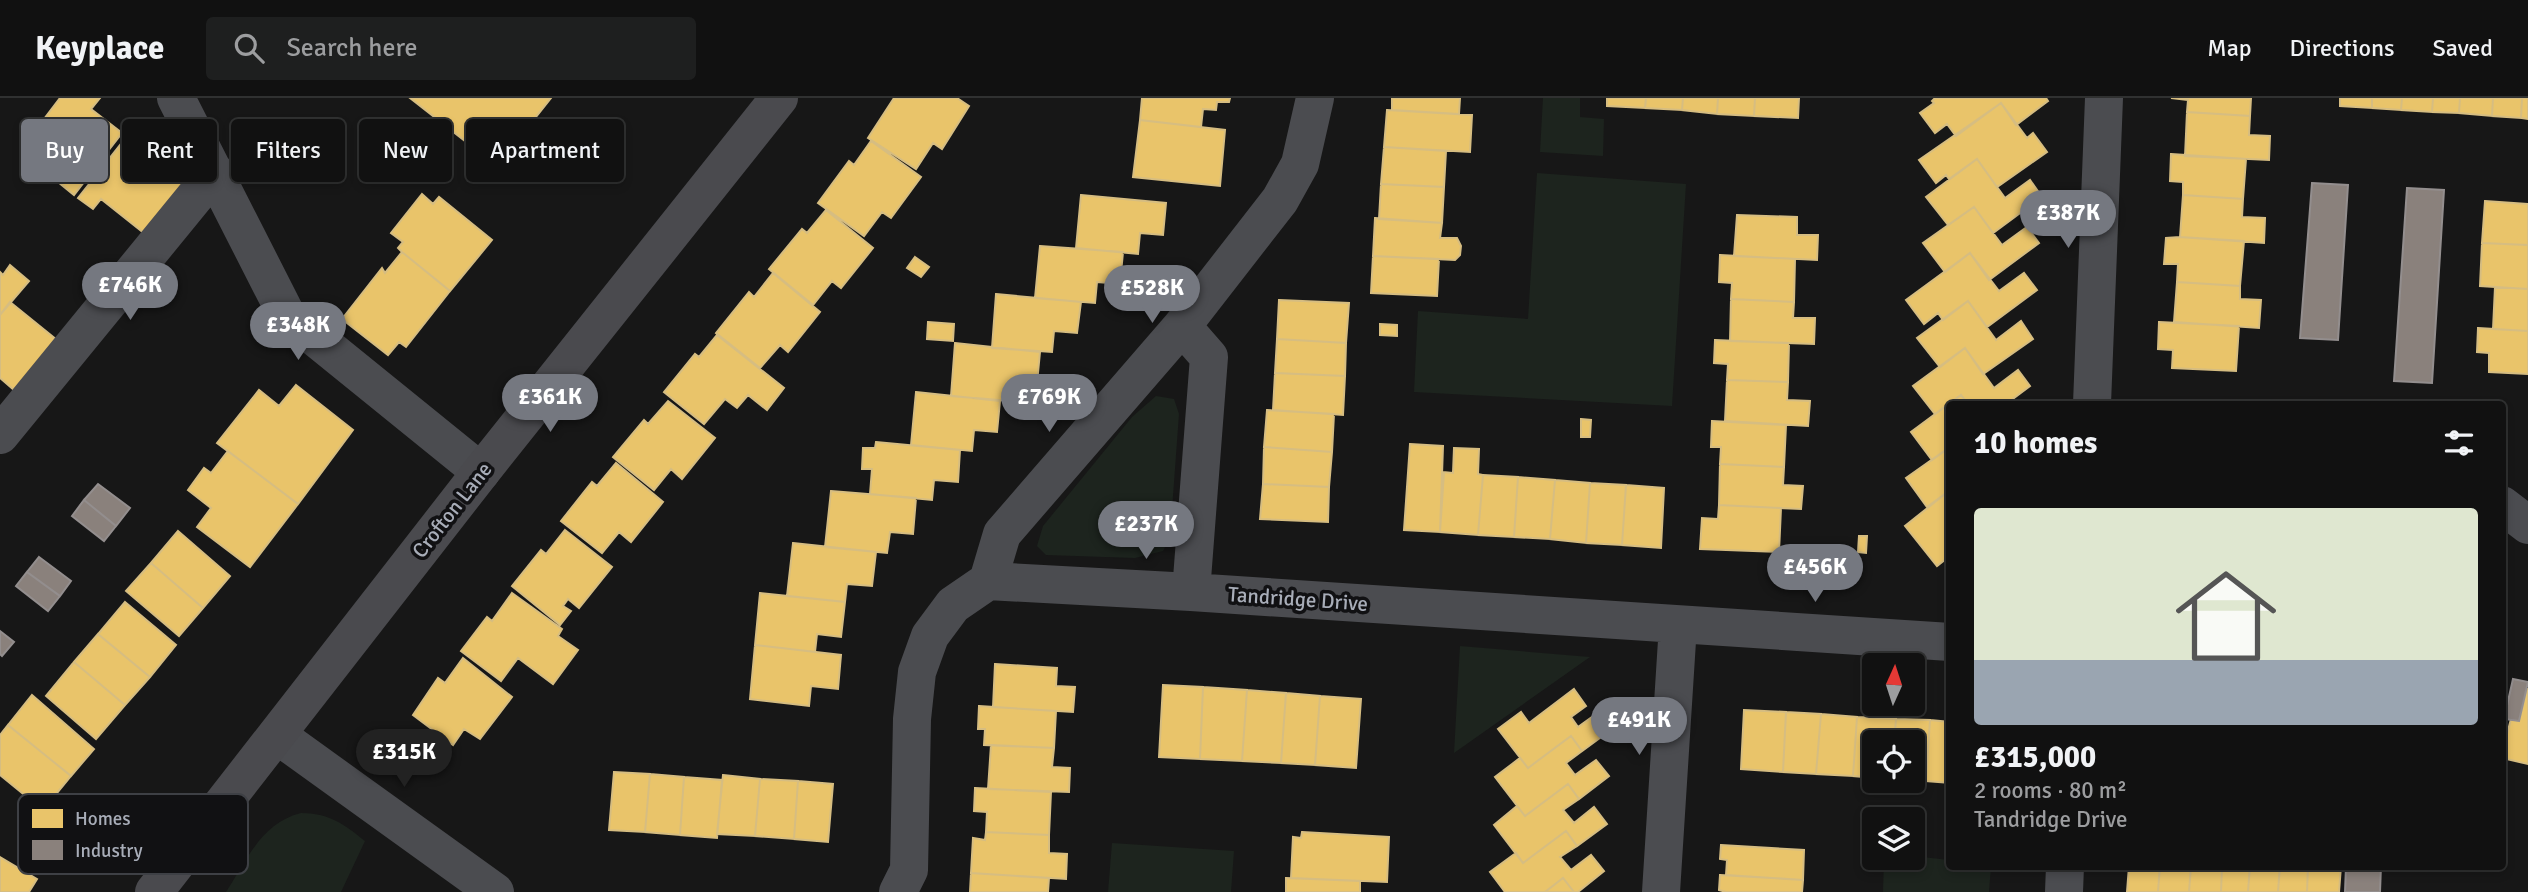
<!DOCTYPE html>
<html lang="en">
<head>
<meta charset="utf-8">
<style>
	body { margin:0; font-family:Signika,sans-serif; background:#1e1f1f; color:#f1f3f6; height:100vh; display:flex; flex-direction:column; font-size:26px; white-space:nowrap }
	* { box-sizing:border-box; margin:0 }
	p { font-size:23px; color:#9c9d9f }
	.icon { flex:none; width:38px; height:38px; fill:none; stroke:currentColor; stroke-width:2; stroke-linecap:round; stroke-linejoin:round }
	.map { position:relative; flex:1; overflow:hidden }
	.panel { position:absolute; left:1946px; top:303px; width:560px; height:469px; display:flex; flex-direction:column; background:#111; border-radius:7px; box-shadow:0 4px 10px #0003,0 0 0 2px #303131 }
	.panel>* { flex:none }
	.banner { position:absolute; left:21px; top:21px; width:665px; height:63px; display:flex; gap:14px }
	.needle { width:46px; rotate:3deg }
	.buttons { position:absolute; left:1862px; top:555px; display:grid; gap:14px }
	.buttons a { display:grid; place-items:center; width:63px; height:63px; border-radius:7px; background:#111; box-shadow:0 4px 10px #0003,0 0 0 2px #303131; font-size:35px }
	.price { position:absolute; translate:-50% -60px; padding:0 16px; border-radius:24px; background:#757880; color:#fff; font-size:23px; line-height:46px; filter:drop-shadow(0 2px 4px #0008) }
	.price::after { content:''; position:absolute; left:50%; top:42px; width:21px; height:16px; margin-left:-10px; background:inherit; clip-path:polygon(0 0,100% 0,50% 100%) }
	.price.current { background:#222; color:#fff }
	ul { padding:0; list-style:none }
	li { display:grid; align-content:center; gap:14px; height:371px; padding:0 28px }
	li span { display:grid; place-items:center; height:217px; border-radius:7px; color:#555 }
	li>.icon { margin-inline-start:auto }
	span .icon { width:126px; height:126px; fill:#fffc; stroke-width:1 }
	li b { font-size:30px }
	h2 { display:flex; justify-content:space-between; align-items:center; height:84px; padding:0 28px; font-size:30px }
	.pill { padding:0 24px; border-radius:7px; background:#111; box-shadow:0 4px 10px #0003,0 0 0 2px #303131; font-size:24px; line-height:63px }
	.pill.current { background:#757880; color:#fff }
	header { display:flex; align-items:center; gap:42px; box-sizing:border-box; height:98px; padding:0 35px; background:#111; border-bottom:2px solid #303131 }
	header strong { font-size:33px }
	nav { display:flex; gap:38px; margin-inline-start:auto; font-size:24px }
	.search { width:490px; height:63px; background:#1e1f1f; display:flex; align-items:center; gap:18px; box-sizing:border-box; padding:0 24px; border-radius:7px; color:#9c9d9f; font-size:26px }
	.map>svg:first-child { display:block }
	.green { fill:#1d241e }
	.homes { fill:#e9c46a; stroke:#d6bd81; stroke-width:2 }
	.industry { fill:#8a817c; stroke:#938e8e; stroke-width:2 }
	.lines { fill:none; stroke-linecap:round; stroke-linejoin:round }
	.street { stroke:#4b4c50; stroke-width:38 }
	.secondary { stroke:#4a4a4e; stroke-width:38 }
	.labels { text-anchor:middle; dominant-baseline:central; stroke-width:7; stroke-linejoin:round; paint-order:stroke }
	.street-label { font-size:21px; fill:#a8adb8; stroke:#111113 }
	.key { fill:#111113; stroke:#3e4045; stroke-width:2 }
	.key-label { font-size:19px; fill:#a8adb8 }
</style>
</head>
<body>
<header>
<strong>Keyplace</strong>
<div class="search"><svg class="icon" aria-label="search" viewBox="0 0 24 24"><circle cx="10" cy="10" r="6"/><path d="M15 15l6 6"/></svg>Search here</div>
<nav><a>Map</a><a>Directions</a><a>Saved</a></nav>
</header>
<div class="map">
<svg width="2528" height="794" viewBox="0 0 2528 794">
	<rect width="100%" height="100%" fill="#171717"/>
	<!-- green -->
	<path class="green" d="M1543 0H1580V19L1604 21 1603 58 1540 54Z
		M1537 75 1686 86 1672 308 1414 294 1418 213 1528 221Z
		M1156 298 1174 301 1179 316 1170 439 1163 453 1135 460 1046 457 1037 448 1043 428 1132 319Z
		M1460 548 1590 559 1454 655Z
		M301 715C329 715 344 726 365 743L341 794H226C247 762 261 725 301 715Z
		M1112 745 1234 753 1231 794H1108Z
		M1913 758 1949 762 1950 768H1991L1989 794H1883L1884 760Z"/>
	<!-- homes -->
	<path class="homes" d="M60 0H100L91 11 122 35 74 97 52 79 61 68 28 42Z
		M410 0H551L497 68Z
		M894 0H957L969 8 942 51 933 45 916 71 868 40Z
		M1142 0H1230L1229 4H1217L1216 12 1203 11 1201 29 1140 22Z
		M1392 0H1460L1459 16 1392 12Z
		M1607 0H1646L1645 10 1607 8Z
		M1646 0H1683L1682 12 1645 10Z
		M1683 0H1718L1717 16 1682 12Z
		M1718 0H1755L1754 18 1717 16Z
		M1755 0H1799L1798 20 1754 18Z
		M1935 0H2046L2048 3 2016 27 2001 5 1956 38 1947 26 1935 35 1920 15 1934 5 1932 3Z
		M2171 0H2251L2250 18 2187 14 2188 2Z
		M2340 0H2372V10L2340 8Z
		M2372 0H2402L2401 12 2372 10Z
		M2402 0H2433L2432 14 2401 12Z
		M2433 0H2460L2459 15 2432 14Z
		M2460 0H2493L2492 18 2459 15Z
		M2493 0H2522L2521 20 2492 18Z
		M2522 0H2528V21L2521 20Z
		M2001 5 2027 40 2033 35 2047 54 1997 89 1977 61 1949 81 1946 77 1936 85 1919 62Z
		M1387 12 1472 17 1470 54 1384 49Z
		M2187 14 2250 18 2249 37 2270 38 2269 62 2185 58Z
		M1140 22 1225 32 1220 88 1133 79Z
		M128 37 191 87 149 139 101 101 93 111 78 100Z
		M871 43 921 79 891 120 882 114 864 138 818 105 849 63 854 67Z
		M1384 49 1446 53 1444 89 1381 86Z
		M2171 56 2246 61 2243 101 2183 97V84L2170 83Z
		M1977 61 2005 100 2030 82 2042 99 1993 135 1974 109 1948 127 1926 99Z
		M1381 86 1444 89 1442 125 1379 121Z
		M422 96 433 106 439 99 492 142 450 193 402 154 398 150 403 144 391 135Z
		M1081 97 1166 105 1163 137 1140 135 1138 156 1076 150Z
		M2183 97 2243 101 2242 119 2265 120 2264 145 2180 139Z
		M2485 103 2528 106V147L2482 145Z
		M1974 109 2002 147 2027 129 2039 145 1989 182 1970 155 1945 174 1923 145Z
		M826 112 873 150 841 190 832 183 813 207 769 171 802 131 807 135Z
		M1737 117 1797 119V137H1818L1817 162 1734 158Z
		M1375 120 1442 125 1440 140H1457L1461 148 1460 157 1455 162 1373 158Z
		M2180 139 2244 143 2240 188 2177 184 2178 166H2164L2166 140Z
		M2482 145 2528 147V191L2480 188Z
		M1040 148 1123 154 1120 186 1097 184 1095 205 1035 200Z
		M402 154 450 193 406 249 399 244 388 257 342 221 382 170 385 175Z
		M1970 155 1999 193 2024 175 2037 192 1987 229 1968 203 1943 222 1938 215 1924 226 1906 202Z
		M1720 157 1795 161 1794 204 1731 201 1732 185 1719 184Z
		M1373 158 1439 161 1437 198 1371 195Z
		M915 159 929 169 921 179 907 170Z
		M10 167 29 183 0 217V174L3 177Z
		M773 175 820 214 788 254 780 247 760 270 716 235 749 194 754 199Z
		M2177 184 2240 188V201L2261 202 2259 230 2174 224Z
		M2495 189 2528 191V233L2493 231Z
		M996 196 1081 204 1077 235 1054 233 1052 254 992 250Z
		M1731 201 1794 204 1793 220H1815L1814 246 1730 243Z
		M1279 202 1349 205 1346 245 1277 241Z
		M1968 203 1996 242 2021 223 2033 241 1983 276 1965 250 1940 269 1917 240Z
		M10 204 63 247 21 298 0 280V217Z
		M928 224 954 226 953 243 927 241Z
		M2159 224 2239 228 2236 273 2172 270 2173 252 2158 251Z
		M1380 226 1397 227V238L1380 237Z
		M2478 230 2528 233V276L2489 274V255L2477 254Z
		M717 237 784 290 767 312 748 297 737 310 725 301 704 326 664 294 695 256 699 259Z
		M1277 241 1346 245 1345 278 1275 275Z
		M1715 242 1789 245 1788 284 1727 282 1728 266 1714 265Z
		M955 245 1040 254 1037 285 1014 282 1011 303 951 298Z
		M1965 250 1994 290 2018 272 2030 288 2006 306H1968L1961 297 1935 316 1913 288Z
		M1275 275 1345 278 1343 317 1273 312Z
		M1727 282 1788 284 1787 302 1810 303 1808 328 1725 323Z
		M296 287 353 332 298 406 217 345 259 292 279 308Z
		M916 294 1000 303 997 334 974 332 972 353 911 347Z
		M1961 297 1968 306H1950V349L1932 362 1911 334Z
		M668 303 715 340 682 381 671 371 654 392 613 359 644 322 648 326Z
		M1267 312 1334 316 1332 354 1264 349Z
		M1581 321 1591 322 1590 339H1581Z
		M1712 323 1786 327 1784 369 1720 366 1721 349H1711Z
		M876 344 960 352 958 384 934 382 932 402 870 396 872 371H862L863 350H875Z
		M1410 346 1443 348 1440 434 1404 432Z
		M1264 349 1332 354 1329 389 1263 386Z
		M1950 349V392L1927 409 1906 380Z
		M1454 350 1479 351 1478 376 1483 377 1478 437 1440 434 1444 374 1453 375Z
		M228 353 298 406 250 469 197 429 211 410 188 392 204 370 211 375Z
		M616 365 663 404 631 444 619 434 602 455 561 423 592 384 597 388Z
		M1720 366 1784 369 1783 387 1803 388 1801 411 1719 407Z
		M1483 377 1518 379 1514 439 1478 437Z
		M1518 379 1555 382 1550 441 1514 439Z
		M1555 382 1590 385 1586 445 1550 441Z
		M1590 385 1626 387 1622 447 1586 445Z
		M1263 386 1329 389 1328 424 1260 421Z
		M1626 387 1664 390 1661 450 1622 447Z
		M1950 392V466L1946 461 1937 468 1905 428Z
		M831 393 916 400 913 436 890 434 887 455 825 449Z
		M1719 407 1781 410 1779 454 1700 451 1702 420 1718 421Z
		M565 432 612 469 579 510 568 501 563 508 571 513 560 527 512 488 541 452 546 456Z
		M178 433 230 478 203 510 151 465Z
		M1859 438H1867L1866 455 1858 454Z
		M793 445 876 454 872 488 847 486 845 504 787 498Z
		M151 465 203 510 179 538 126 493Z
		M512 495 562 531 558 538 578 552 553 586 518 560 501 583 461 553 487 519 492 523Z
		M760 495 845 504 841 539 817 536 815 554 755 547Z
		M125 504 176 547 150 579 98 536Z
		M98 536 150 579 125 607 74 564Z
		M755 547 841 557 838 591 811 588 809 608 750 601Z
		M463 560 512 599 480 641 464 631 453 647 413 617 438 580 445 585Z
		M74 564 125 607 96 641 46 598Z
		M995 566 1057 570 1056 588 1075 589 1073 614 993 609Z
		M1163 587 1203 589 1200 661 1159 659Z
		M1203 589 1247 592 1242 663 1200 661Z
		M1574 591 1586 608 1571 619 1578 629 1599 614 1612 631 1582 653 1571 638 1528 670 1498 631 1521 614 1529 625Z
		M2527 591H2528V666L2502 660V639L2506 640 2511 621 2519 623Z
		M1247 592 1286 595 1281 665 1242 663Z
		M1286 595 1320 598 1315 667 1281 665Z
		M32 597 94 651 71 678 8 627Z
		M1320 598 1361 601 1356 670 1315 667Z
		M979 608 1056 613 1054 650 984 647 985 631H978Z
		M1744 612 1786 614 1783 674 1741 671Z
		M1786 614 1821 616 1816 676 1783 674Z
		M1821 616 1857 619 1853 678 1816 676Z
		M1857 619 1896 621 1894 644H1874V680L1853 678Z
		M1896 621 1930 622 1926 683 1913 682V644H1894Z
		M1930 622 1950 624V685L1926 683Z
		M8 627 71 678 43 712 0 677V637Z
		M1571 638 1582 653 1566 665 1575 677 1596 662 1609 678 1579 701 1568 686 1525 718 1495 679 1520 660 1528 670Z
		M991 647 1054 650 1052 669 1070 670 1069 694 988 691Z
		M614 674 650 676 645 734 609 732Z
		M650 676 684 679 680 737 645 734Z
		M723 677 760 681 755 738 717 736Z
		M684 679 722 682 717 740 680 737Z
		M760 681 798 683 794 741 755 738Z
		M798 683 833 686 828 744 794 741Z
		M1568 686 1579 701 1563 712 1574 725 1594 709 1607 726 1577 748 1566 733 1523 765 1494 727 1517 708 1525 718Z
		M975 690 1051 694 1049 737 986 734 987 714 974 713Z
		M1566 733 1577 748 1560 759 1571 772 1591 757 1604 773 1578 794H1574L1563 780 1545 794H1505L1490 774 1516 755 1523 765Z
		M986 734 1049 737V755L1067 756 1066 781 971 775 973 740 985 742Z
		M1302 734 1389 739 1387 784 1291 780 1293 739 1301 740Z
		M1721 747 1804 752 1803 782 1726 777 1727 762 1720 761Z
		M0 759 37 781 29 794H0Z
		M2129 768H2160L2158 794H2127Z
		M2160 768H2191L2189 794H2158Z
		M2191 768H2222L2221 794H2189Z
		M2222 768H2250L2248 794H2221Z
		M2250 768H2280L2278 794H2248Z
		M2280 768H2308L2307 794H2278Z
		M2308 768H2341L2339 794H2307Z
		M971 775 1049 780 1048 794H970Z
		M1720 777 1803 782 1802 794H1726L1719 792Z
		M1286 780 1360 783V794H1286Z
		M1563 780 1574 794H1545Z"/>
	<!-- industry -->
	<path class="industry" d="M2312 85 2348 87 2338 242 2300 240Z
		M2407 90 2444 92 2432 285 2394 283Z
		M98 386 130 410 116 428 84 402Z
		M84 402 116 428 104 443 72 418Z
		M39 459 71 483 60 498 27 474Z
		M27 474 60 498 48 513 16 488Z
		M0 533 14 544 2 558 0 556Z
		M2513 581 2528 584 2519 623 2504 621Z
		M2346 768H2381L2380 794H2345Z"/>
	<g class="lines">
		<!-- street -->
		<path class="street" d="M176 0 286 216 481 374
			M2092 306 2104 0
			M0 337 215 74
			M2502 407 2528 427
			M988 483 1002 436 1182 228
			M1191 494 1209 259 1182 228 1280 102 1300 66 1315 0
			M277 637 495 794
			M898 794 909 772 912 621 917 574 930 538 953 507 988 483 1191 494 1950 544
			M1661 794 1678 527
			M2064 794 2065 768"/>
		<!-- secondary -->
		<path class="secondary" d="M154 794 481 374 779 0"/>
	</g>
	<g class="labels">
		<!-- street labels -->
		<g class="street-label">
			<text transform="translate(452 412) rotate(-52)">Crofton Lane</text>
			<text transform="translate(1298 501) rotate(4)">Tandridge Drive</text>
		</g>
	</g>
	<!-- legend -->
	<rect x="18" y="696" width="230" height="80" rx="10" class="key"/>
	<rect x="32" y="711" width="31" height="19" fill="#e9c46a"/>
	<rect x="32" y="742" width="31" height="20" fill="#8a817c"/>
	<g class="key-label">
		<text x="75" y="727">Homes</text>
		<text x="75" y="759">Industry</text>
	</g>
</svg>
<div class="buttons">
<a><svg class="needle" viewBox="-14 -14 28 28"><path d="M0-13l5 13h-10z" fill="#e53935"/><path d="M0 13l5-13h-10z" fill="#9c9d9f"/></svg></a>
<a><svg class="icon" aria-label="locate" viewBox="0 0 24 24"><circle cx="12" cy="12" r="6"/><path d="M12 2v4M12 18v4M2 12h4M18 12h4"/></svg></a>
<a><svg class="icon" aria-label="layers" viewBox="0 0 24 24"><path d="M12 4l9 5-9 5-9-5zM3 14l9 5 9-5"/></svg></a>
</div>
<b class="price" style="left:2068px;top:152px">£387K</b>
<b class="price" style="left:130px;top:224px">£746K</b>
<b class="price" style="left:1152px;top:227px">£528K</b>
<b class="price" style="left:298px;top:264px">£348K</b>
<b class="price" style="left:550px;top:336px">£361K</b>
<b class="price" style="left:1049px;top:336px">£769K</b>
<b class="price" style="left:1146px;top:463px">£237K</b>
<b class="price" style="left:1815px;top:506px">£456K</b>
<b class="price" style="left:1639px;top:659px">£491K</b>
<b class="price current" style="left:404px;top:691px">£315K</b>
<div class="banner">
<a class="pill current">Buy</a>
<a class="pill">Rent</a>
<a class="pill">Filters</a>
<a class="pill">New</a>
<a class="pill">Apartment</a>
</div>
<section class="panel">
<h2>10 homes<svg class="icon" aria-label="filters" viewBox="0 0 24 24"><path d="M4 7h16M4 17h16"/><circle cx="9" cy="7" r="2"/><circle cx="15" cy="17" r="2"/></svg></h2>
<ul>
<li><span style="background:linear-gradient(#dfe7d0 70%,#9aa5b1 0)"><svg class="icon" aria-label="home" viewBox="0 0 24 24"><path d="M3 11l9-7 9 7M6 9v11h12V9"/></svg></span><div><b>£315,000</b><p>2 rooms · 80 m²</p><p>Tandridge Drive</p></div></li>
</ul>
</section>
</div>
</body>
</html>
